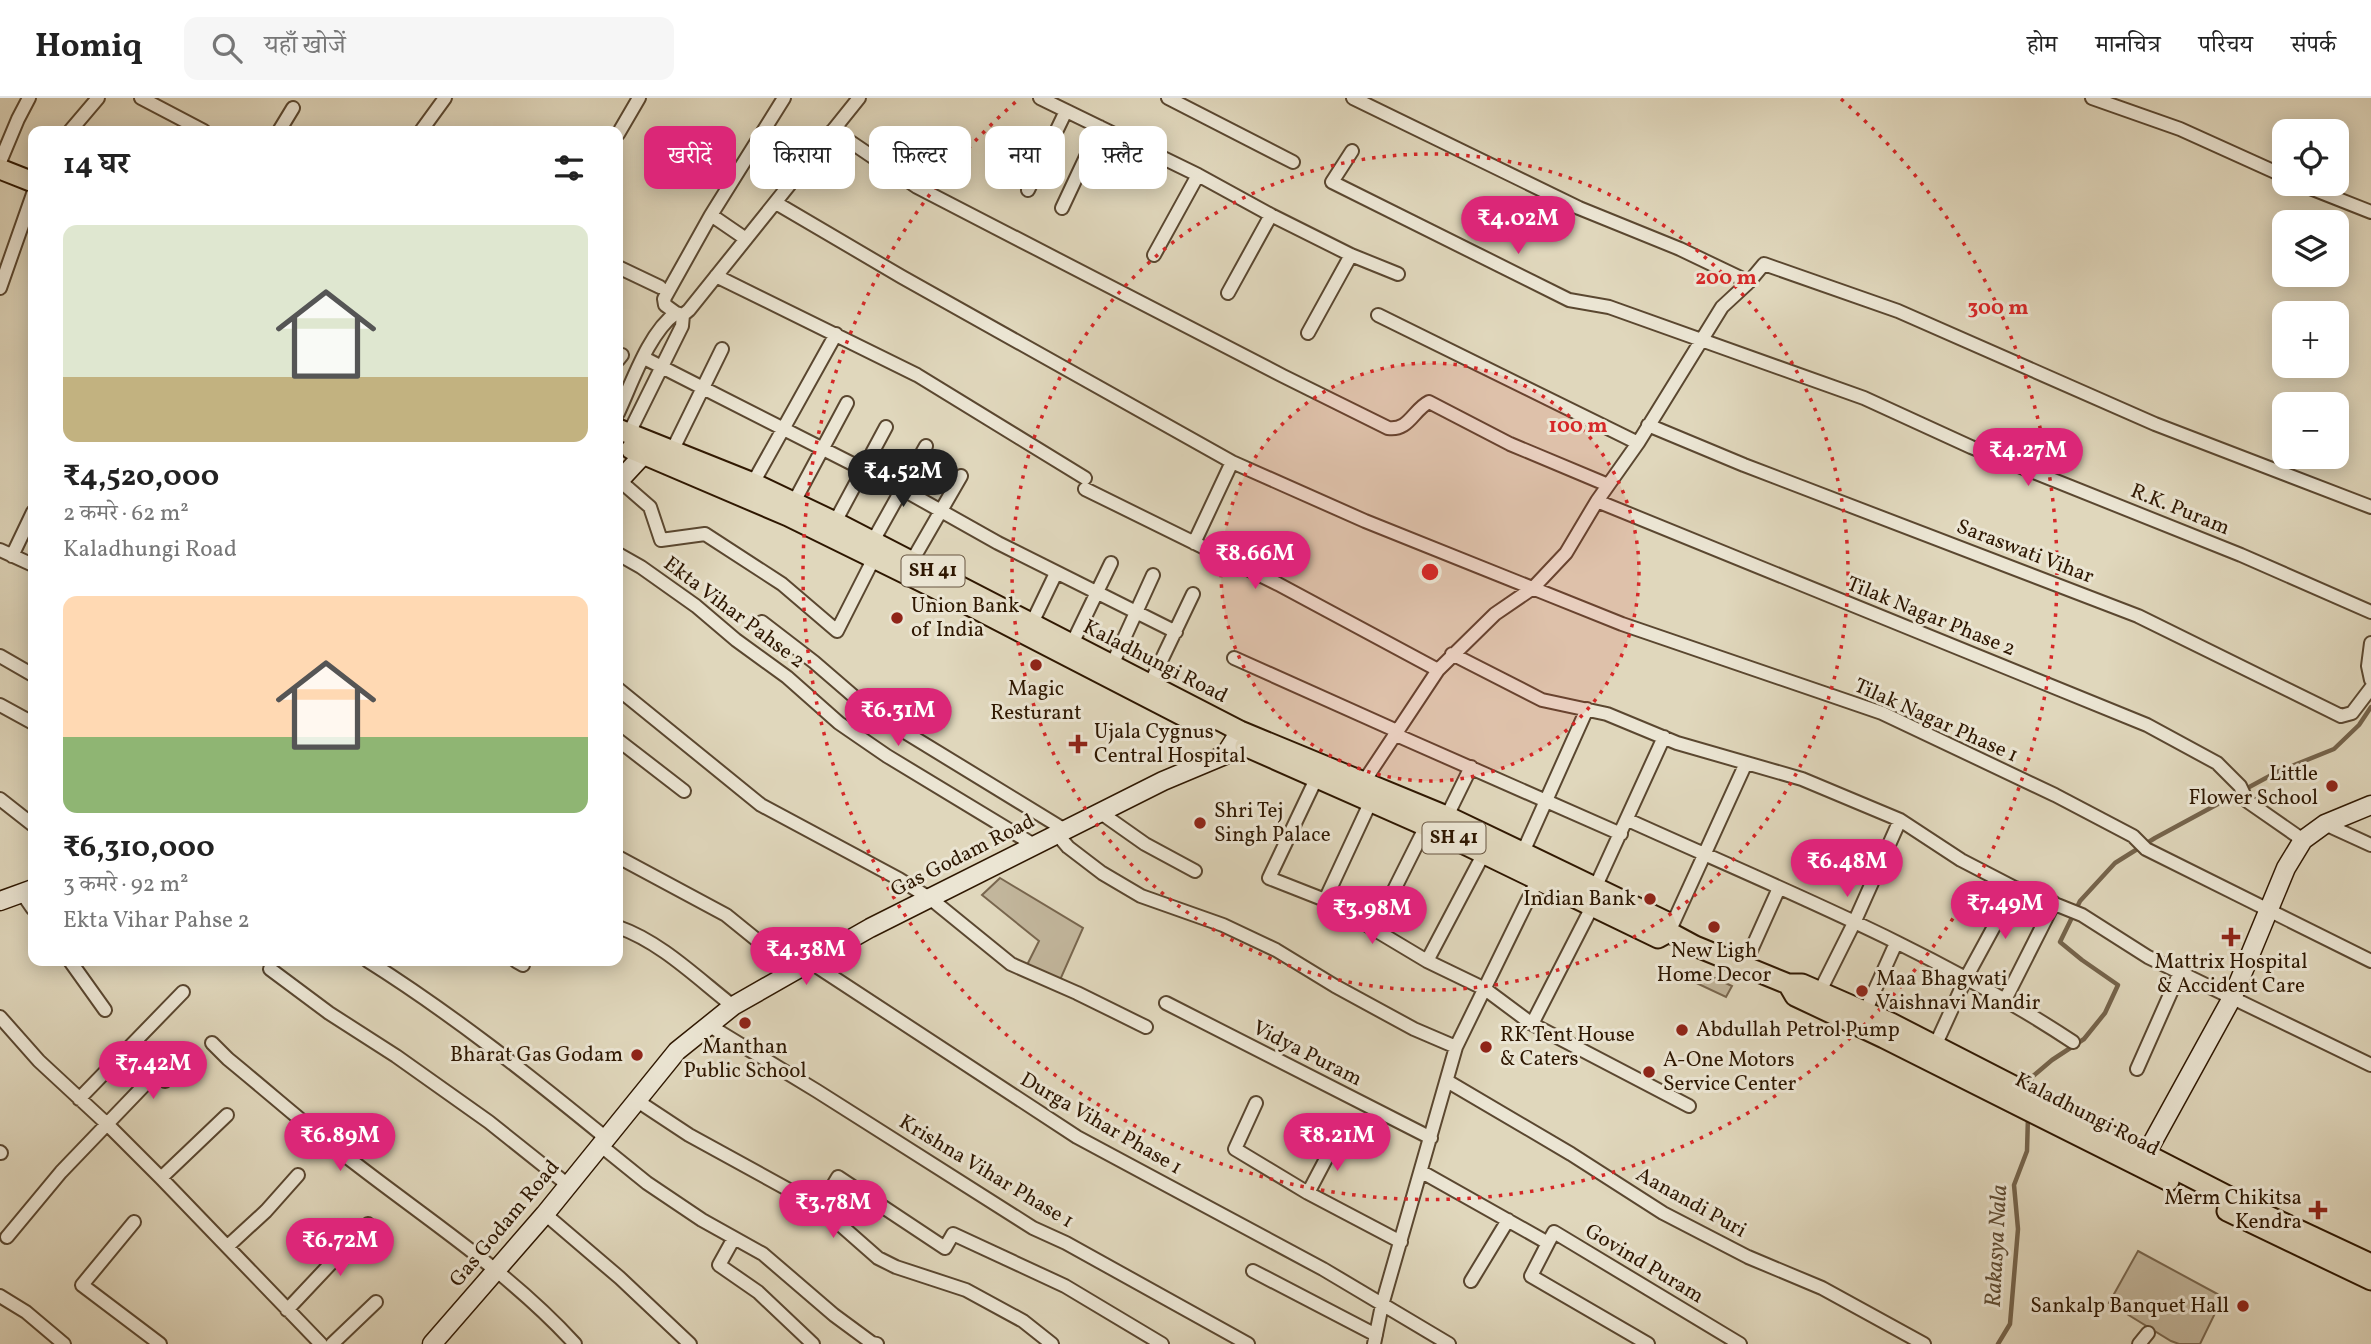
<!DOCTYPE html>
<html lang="hi">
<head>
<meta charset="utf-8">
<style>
	body { margin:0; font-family:Vollkorn,"Noto Serif Devanagari",serif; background:#f6f6f6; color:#222; height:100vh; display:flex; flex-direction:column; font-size:26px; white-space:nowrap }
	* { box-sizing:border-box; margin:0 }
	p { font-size:23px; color:#767676 }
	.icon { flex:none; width:38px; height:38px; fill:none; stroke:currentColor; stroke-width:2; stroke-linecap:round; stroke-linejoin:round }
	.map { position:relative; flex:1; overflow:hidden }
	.panel { position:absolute; left:28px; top:28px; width:595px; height:840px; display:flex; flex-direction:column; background:#fff; border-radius:14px; box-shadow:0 4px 18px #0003 }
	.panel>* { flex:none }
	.guide { position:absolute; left:644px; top:28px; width:665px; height:63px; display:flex; gap:14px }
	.controls { position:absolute; left:2272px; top:21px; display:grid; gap:14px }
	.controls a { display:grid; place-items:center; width:77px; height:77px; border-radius:14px; background:#fff; box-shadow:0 4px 18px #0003; font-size:35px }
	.price { position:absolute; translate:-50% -60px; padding:0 16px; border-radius:24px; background:#db2777; color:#fff; font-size:23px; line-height:46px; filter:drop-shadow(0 2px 4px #0008) }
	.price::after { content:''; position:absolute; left:50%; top:42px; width:21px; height:16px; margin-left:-10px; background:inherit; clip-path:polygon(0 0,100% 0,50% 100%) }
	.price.active { background:#222; color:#fff }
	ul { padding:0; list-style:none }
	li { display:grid; align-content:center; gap:14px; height:371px; padding:0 35px }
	li span { display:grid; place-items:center; height:217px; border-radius:14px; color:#555 }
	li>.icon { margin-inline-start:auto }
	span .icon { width:126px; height:126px; fill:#fffc; stroke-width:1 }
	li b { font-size:30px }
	h2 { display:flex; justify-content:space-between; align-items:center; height:84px; padding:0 35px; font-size:30px }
	.pill { padding:0 24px; border-radius:14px; background:#fff; box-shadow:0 4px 18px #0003; font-size:24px; line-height:63px }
	.pill.active { background:#db2777; color:#fff }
	header { display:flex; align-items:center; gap:42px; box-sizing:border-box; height:98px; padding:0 35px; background:#fff; border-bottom:2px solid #e0e0e0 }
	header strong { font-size:33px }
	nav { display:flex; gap:38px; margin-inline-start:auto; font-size:24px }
	.search { width:490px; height:63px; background:#f6f6f6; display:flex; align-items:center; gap:18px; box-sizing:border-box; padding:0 24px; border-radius:14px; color:#767676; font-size:26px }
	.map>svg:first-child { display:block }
	.green { fill:#c2b69c; stroke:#78664e; stroke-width:2 }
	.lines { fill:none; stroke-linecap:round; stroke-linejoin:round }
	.stream { stroke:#74634b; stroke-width:4.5 }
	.street-casing { stroke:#5a4730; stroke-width:16 }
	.secondary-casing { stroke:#2e1701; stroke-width:21 }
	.primary-casing { stroke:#2e1701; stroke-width:23 }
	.street { stroke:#ebe5d3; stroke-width:12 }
	.secondary { stroke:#ebe5d3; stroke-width:18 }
	.primary { stroke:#e0d7bc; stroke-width:19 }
	.ring { fill:none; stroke:#d62828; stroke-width:3.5; stroke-dasharray:3.5 7 }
	.poi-dot { fill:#8f2418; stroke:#ebe5d3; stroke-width:2.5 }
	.labels { text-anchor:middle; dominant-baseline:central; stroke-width:6; stroke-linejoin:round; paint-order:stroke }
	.shield { fill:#ebe5d3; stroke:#675540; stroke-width:2 }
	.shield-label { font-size:19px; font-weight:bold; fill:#2e1701 }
	.street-label { font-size:21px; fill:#2e1701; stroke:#ebe5d3 }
	.poi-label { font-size:21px; fill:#2e1701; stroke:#ebe5d3; text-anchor:start }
	.water-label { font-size:23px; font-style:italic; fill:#5d4a32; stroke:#ebe5d3 }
	.centre { fill:#d62828; stroke:#ebe5d3; stroke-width:3.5 }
	.ring-label { font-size:21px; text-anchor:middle; font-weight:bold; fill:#d62828; stroke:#ebe5d3; stroke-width:6; stroke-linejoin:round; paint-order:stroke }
</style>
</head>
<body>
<header>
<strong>Homiq</strong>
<div class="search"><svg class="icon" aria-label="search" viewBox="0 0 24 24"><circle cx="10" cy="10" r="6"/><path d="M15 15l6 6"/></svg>यहाँ खोजें</div>
<nav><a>होम</a><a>मानचित्र</a><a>परिचय</a><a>संपर्क</a></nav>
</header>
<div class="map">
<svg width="2371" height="1246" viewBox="0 0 2371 1246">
	<rect width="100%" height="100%" fill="#e0d7bc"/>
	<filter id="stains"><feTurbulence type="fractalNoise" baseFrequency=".00286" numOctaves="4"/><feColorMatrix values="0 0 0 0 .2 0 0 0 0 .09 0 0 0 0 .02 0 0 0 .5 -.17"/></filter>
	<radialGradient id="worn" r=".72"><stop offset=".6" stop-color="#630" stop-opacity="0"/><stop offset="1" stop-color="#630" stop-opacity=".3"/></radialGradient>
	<!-- green -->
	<path class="green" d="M1000 780 1083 830 1060 882 1026 869 1039 843 982 797Z
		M1697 872 1732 888 1726 899 1692 883Z
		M2138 1153 2223 1199 2200 1246H2179L2171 1243 2109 1205Z"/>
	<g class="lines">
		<!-- stream -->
		<path class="stream" d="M2031 989 2032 979 2052 962 2084 941 2105 915 2118 887 2082 862 2060 844 2080 803 2115 765 2155 740 2277 674 2334 651 2359 627 2371 609
			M1998 1246 2010 1226 2018 1131 2014 1087 2027 1053 2028 1018"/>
		<defs>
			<path id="street" d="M141 0 204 33
				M1040 0 1198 77 1271 117 1351 157 1398 176
				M1168 0 1293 64
				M1353 0 1579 110 1680 151 1749 184
				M2092 0 2180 31 2284 78
				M833 32 917 89 1283 278 1388 330C1409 333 1413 312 1429 304L1510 346 1608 387
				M70 33 98 0
				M279 33 293 10
				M421 33 445 0
				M618 36 639 0
				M760 38 803 69
				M1352 53 1332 84 1569 202 1609 209 1864 300 1971 349 2241 457 2371 514
				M0 64 18 21 29 0
				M2300 86 2371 114
				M1028 92 1066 13
				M776 105 902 179 1232 364 1365 423 1622 526 1882 615 2055 697 2133 738 2146 751 2371 863
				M1062 110 1100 29
				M711 117 746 141
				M1154 157 1198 77
				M618 169 660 189
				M716 178 917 277 1085 380
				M0 190 33 96
				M1228 195 1271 117
				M676 215 665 207 664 201 711 117 784 0
				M1378 217 1638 345
				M1308 235 1351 157
				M644 260 902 391 998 445 1176 534
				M618 262 622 257
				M618 315C632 285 649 234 676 215L683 217 689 212 859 0
				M1648 327 1744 367 2138 518 2341 618 2352 615 2371 590
				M629 335 682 228 683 217
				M672 353 722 251
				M619 382 650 409 661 442 705 436 782 486 837 533 874 460
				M753 385 836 236
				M1085 391 1278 486 1438 572
				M1597 403 2147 627 2217 665 2240 688 2247 703 2303 742
				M794 404 847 305
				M835 424 886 329
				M873 443 926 348
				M1194 445 1232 364
				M0 452 33 467
				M618 456 641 469 696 508 736 542 787 579 839 625 887 658 1034 747
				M12 458 33 414
				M912 463 961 378
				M762 524 814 564 872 614 1065 732
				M1032 525 1056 475
				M2371 545 2368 568 2371 582
				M1072 546 1111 465
				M1452 556 1542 602 1607 616 1677 645 1802 681 1900 722 1961 762 2015 790 2082 817 2148 859 2371 967
				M0 558 33 577
				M1234 560 1397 633
				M1112 567 1153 477
				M1150 586 1193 496
				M618 591 761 707 899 781 931 801 1011 866 1077 895 1146 929
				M0 607 33 625
				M1394 636 1621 736
				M618 642 684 693
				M1316 681 1269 780 1325 802 1427 863 1485 891 1532 926 1689 1008
				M1361 688 1438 572 1495 516 1533 490 1566 455 1597 403 1638 345 1722 209 1749 184 1764 166 1898 213 2155 326 2371 409
				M0 701 33 727
				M1101 715 1145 746 1195 773
				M1447 718 1471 669
				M1628 722C1778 790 1934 852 2073 944
				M2325 726 2371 747
				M1057 736 1068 749 1102 775 1141 798 1223 827 1276 852 1335 888 1414 931 1456 949
				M1523 754 1587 611
				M618 759 726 817 768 851 792 874
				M1595 790 1664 639
				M22 795 33 811
				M1325 802 1371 703
				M618 829C661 844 697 880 733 908
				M1375 830 1426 728
				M1669 834 1746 665
				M70 863 105 912
				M368 863C452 916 529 977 606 1040
				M516 863 523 867
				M1427 863 1484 755
				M810 864 1077 1039 1323 1171 1449 1246
				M1744 868 1779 790
				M270 871 329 915 396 958 489 1024 568 1087
				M1820 893 1854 825 1900 722
				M2005 902 2054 805
				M1166 905 1431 1040
				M1865 914 1896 845
				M0 919 39 963 107 1026 161 1080 321 1246
				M1532 926 1593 807
				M710 928 817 993 1033 1130 1066 1145 1248 1246
				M212 945 228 961C271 996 312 1033 356 1066 431 1124 511 1176 575 1246
				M1935 948 1966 880 2015 790
				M2137 971 2180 874
				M1447 983 1571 1056 1663 1115 1748 1159 1822 1190 1924 1246
				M79 1001 183 894
				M636 1002 689 1037 820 1109 878 1160 896 1169 966 1192 1023 1223 1052 1246
				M1256 1005 1235 1051 1308 1095 1401 1144
				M600 1047 647 1085 702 1122 763 1156 834 1217 872 1245 877 1246
				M0 1054 1 1055
				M1422 1074 1548 1145 1554 1134 1740 1246
				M161 1080 227 1017
				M1308 1095 1337 1040
				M820 1109 838 1079 945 1150 953 1136 1065 1188 1162 1246
				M545 1116 620 1180 690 1246
				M134 1124 82 1187 160 1246
				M7 1139 61 1074 156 975 165 983 179 968
				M734 1140 719 1167 758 1194 813 1246
				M1548 1145 1531 1178 1648 1246
				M228 1148 266 1113 298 1077
				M1253 1173 1376 1237
				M1471 1183 1508 1122
				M0 1198 26 1214 64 1246
				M287 1212 368 1126
				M332 1246 376 1204
				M1374 1246 1382 1207 1456 949 1540 777
				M2139 1246 2148 1235"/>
			<path id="secondary" d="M618 384 644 356 651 345
				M0 803 33 791
				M2140 1067 2233 898 2286 770 2303 742 2325 726 2371 707
				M432 1246 545 1116 677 953 733 908 870 830 1163 683 1225 657 1240 633"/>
			<path id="primary" d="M0 71 33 84
				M618 331 753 385 835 424 1240 633 1451 720 1665 823 1669 834 1695 848 1788 886H1802L1891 925 2249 1109 2371 1166
				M631 351 788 418 957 501 1199 626
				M1245 648 1435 732 1658 840 1669 834
				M1788 886 1795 898 1884 940 2169 1083
				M2227 1113 2371 1182"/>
		</defs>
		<!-- street casing -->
		<use href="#street" class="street-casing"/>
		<!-- secondary casing -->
		<use href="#secondary" class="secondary-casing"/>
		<!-- primary casing -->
		<use href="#primary" class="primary-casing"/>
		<!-- street -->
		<use href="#street" class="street"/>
		<!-- secondary -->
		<use href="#secondary" class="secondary"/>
		<!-- primary -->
		<use href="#primary" class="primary"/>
	</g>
	<!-- distance rings -->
	<circle cx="1430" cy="474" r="209" fill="#d62828" fill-opacity=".12"/>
	<g class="ring">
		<circle cx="1430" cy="474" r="209"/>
		<circle cx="1430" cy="474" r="418"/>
		<path d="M1841 1A627 627 0 1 1 1019 1"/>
	</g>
	<!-- markers -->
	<g class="poi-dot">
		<circle cx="897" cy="520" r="7"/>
		<circle cx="1036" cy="567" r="7"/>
		<path d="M1074.5 635.5h7v7h7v7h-7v7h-7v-7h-7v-7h7z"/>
		<circle cx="2332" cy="688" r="7"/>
		<circle cx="1200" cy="725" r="7"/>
		<circle cx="1650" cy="801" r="7"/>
		<circle cx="1714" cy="829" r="7"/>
		<path d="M2227.5 828.5h7v7h7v7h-7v7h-7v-7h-7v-7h7z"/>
		<circle cx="1862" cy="893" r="7"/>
		<circle cx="745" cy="925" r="7"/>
		<circle cx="1682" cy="932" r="7"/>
		<circle cx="1486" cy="949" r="7"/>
		<circle cx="637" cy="957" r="7"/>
		<circle cx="1649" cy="974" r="7"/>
		<path d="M2314.5 1101.5h7v7h7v7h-7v7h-7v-7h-7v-7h7z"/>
		<circle cx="2243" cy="1208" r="7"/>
	</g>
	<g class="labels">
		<!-- shield labels -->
		<g class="shield">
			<rect x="901.5" y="457.5" width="63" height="31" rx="5"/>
			<rect x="1422.5" y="724.5" width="63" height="31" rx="5"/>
		</g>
		<g class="shield-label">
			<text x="933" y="473">SH 41</text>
			<text x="1454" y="740">SH 41</text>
		</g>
		<!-- street labels -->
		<g class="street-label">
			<text transform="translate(2180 412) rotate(22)">R.K. Puram</text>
			<text transform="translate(2025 454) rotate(21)">Saraswati Vihar</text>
			<text transform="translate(734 515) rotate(37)">Ekta Vihar Pahse 2</text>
			<text transform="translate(1931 519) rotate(22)">Tilak Nagar Phase 2</text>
			<text transform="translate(1155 564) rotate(27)">Kaladhungi Road</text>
			<text transform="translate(1936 623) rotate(24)">Tilak Nagar Phase 1</text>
			<text transform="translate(963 758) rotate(-27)">Gas Godam Road</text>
			<text transform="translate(1307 956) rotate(27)">Vidya Puram</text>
			<text transform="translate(2087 1017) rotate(27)">Kaladhungi Road</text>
			<text transform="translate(1101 1026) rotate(30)">Durga Vihar Phase 1</text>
			<text transform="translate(986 1074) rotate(31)">Krishna Vihar Phase 1</text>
			<text transform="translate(1691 1105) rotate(29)">Aanandi Puri</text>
			<text transform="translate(505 1126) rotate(-50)">Gas Godam Road</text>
			<text transform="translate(1644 1166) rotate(31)">Govind Puram</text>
		</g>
		<!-- poi labels -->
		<g class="poi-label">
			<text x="911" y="508">Union Bank<tspan x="911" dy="24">of India</tspan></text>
			<text x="1036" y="591" text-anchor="middle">Magic<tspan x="1036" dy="24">Resturant</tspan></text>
			<text x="1094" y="634">Ujala Cygnus<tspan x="1094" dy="24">Central Hospital</tspan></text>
			<text x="2318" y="676" text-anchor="end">Little<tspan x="2318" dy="24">Flower School</tspan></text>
			<text x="1214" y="713">Shri Tej<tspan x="1214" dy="24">Singh Palace</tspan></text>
			<text x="1636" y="801" text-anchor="end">Indian Bank</text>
			<text x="1714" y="853" text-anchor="middle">New Ligh<tspan x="1714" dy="24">Home Decor</tspan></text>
			<text x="2231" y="864" text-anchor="middle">Mattrix Hospital<tspan x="2231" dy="24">&amp; Accident Care</tspan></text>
			<text x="1876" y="881">Maa Bhagwati<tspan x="1876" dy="24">Vaishnavi Mandir</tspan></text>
			<text x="1696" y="932">Abdullah Petrol Pump</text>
			<text x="1500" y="937">RK Tent House<tspan x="1500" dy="24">&amp; Caters</tspan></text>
			<text x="745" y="949" text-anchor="middle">Manthan<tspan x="745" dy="24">Public School</tspan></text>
			<text x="623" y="957" text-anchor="end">Bharat Gas Godam</text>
			<text x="1663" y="962">A-One Motors<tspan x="1663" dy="24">Service Center</tspan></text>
			<text x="2302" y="1100" text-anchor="end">Merm Chikitsa<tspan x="2302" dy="24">Kendra</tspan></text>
			<text x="2229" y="1208" text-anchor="end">Sankalp Banquet Hall</text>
		</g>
		<!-- water labels -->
		<g class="water-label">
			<text transform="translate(1997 1148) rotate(-87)">Rakasya Nala</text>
		</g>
	</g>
	<circle cx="1430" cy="474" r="10" class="centre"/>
	<g class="ring-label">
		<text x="1726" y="186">200 m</text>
		<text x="1998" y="216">300 m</text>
		<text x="1578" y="334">100 m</text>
	</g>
	<rect width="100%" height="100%" filter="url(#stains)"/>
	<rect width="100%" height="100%" fill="url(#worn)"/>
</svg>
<div class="controls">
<a><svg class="icon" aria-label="locate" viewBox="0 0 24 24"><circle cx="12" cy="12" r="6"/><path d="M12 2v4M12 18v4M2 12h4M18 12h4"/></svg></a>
<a><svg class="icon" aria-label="layers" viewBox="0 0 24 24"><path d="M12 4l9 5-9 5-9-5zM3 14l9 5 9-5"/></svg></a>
<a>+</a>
<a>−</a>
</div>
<b class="price" style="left:1518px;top:158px">₹4.02M</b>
<b class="price" style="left:2028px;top:390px">₹4.27M</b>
<b class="price active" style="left:903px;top:411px">₹4.52M</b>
<b class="price" style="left:1255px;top:493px">₹8.66M</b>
<b class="price" style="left:898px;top:650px">₹6.31M</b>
<b class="price" style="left:1847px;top:801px">₹6.48M</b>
<b class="price" style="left:2005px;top:843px">₹7.49M</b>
<b class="price" style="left:1372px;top:848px">₹3.98M</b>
<b class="price" style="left:806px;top:889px">₹4.38M</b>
<b class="price" style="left:153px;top:1003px">₹7.42M</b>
<b class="price" style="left:340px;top:1075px">₹6.89M</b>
<b class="price" style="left:1337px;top:1075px">₹8.21M</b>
<b class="price" style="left:833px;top:1142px">₹3.78M</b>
<b class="price" style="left:340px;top:1180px">₹6.72M</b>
<div class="guide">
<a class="pill active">खरीदें</a>
<a class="pill">किराया</a>
<a class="pill">फ़िल्टर</a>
<a class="pill">नया</a>
<a class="pill">फ़्लैट</a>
</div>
<section class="panel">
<h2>14 घर<svg class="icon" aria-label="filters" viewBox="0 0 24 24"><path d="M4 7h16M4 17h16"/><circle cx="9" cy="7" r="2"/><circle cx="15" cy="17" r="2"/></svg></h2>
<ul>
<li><span style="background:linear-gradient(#dfe7d0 70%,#c2b280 0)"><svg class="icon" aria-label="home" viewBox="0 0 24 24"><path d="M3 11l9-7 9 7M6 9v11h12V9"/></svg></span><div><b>₹4,520,000</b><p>2 कमरे · 62 m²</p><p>Kaladhungi Road</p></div></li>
<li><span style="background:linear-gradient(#ffd9b3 65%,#8fb573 0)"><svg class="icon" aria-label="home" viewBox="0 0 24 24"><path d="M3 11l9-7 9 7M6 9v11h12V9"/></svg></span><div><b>₹6,310,000</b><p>3 कमरे · 92 m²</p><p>Ekta Vihar Pahse 2</p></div></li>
</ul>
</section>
</div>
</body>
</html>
